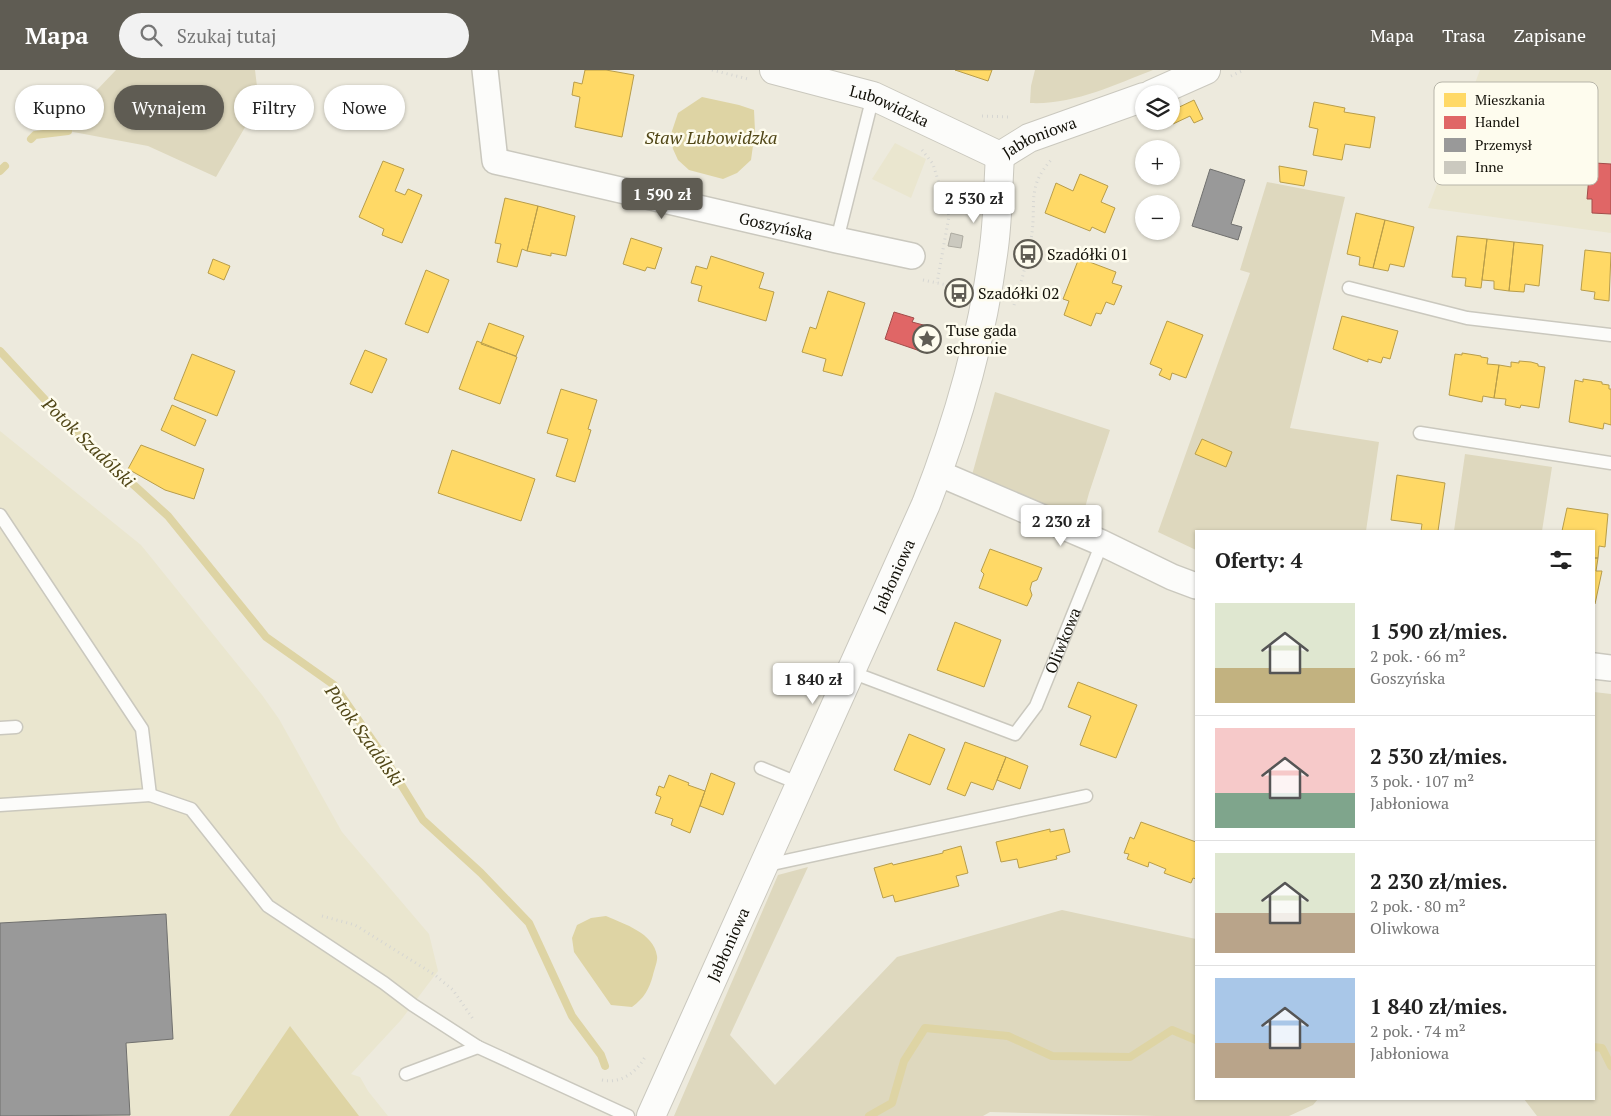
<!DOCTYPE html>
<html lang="pl">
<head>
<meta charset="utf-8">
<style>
	body { margin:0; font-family:"PT Serif",serif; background:#f2f2f2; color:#222; height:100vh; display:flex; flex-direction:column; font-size:19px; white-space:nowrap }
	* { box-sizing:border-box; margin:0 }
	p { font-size:16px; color:#767676 }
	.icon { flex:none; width:28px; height:28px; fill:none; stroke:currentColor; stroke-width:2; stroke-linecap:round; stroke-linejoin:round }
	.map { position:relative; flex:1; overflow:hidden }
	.side { position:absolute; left:1195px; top:460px; width:400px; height:570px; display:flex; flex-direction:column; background:#fff; border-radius:0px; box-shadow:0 1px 4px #0004 }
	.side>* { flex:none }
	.top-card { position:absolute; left:15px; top:15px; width:475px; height:45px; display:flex; gap:10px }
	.controls { position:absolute; left:1135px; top:15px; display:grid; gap:10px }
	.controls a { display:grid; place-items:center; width:45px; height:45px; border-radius:50%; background:#fff; box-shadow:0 1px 4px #0004; font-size:25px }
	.price { position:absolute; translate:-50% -42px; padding:0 11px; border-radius:5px; background:#fff; color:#222; font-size:16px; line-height:32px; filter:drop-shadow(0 1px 2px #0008) }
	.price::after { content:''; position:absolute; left:50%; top:30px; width:15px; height:11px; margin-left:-8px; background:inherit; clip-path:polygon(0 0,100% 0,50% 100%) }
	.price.current { background:#5f5c53; color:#fff }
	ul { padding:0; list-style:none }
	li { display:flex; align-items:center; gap:15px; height:125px; padding:0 20px }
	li+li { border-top:1px solid #e0e0e0 }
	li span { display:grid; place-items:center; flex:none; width:140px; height:100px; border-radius:0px; color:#555 }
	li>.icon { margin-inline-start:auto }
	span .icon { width:60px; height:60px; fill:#fffc; stroke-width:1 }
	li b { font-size:21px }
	h2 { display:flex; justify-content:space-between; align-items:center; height:60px; padding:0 20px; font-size:21px }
	.chip { padding:0 18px; border-radius:22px; background:#fff; box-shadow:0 1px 4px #0004; font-size:18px; line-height:45px }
	.chip.current { background:#5f5c53; color:#fff }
	header { display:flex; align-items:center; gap:30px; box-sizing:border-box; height:70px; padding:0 25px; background:#5f5c53; color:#fff }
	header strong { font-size:24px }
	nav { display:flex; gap:28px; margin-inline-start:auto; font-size:18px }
	.search { width:350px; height:45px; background:#f2f2f2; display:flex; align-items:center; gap:12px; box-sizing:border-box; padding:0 18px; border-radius:28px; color:#767676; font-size:19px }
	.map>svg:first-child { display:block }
	.built { fill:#eae6cf }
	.green { fill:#ded8be }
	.water { fill:#ded4a4 }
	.homes { fill:#ffd966; stroke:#b89d4a }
	.shops { fill:#e06666; stroke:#a24c4a }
	.industry { fill:#999; stroke:#70706e }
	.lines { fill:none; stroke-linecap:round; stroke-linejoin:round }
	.stream { stroke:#ded4a4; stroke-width:8 }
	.building { fill:#cbc9bf; stroke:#acaaa0 }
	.lane-casing { stroke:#cac8be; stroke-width:15 }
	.street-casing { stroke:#cac8be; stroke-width:28 }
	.secondary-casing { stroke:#cac8be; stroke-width:30 }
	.path { stroke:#d6d6d2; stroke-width:3; stroke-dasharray:1 4; stroke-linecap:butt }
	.lane { stroke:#fcfcfa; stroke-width:12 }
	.street { stroke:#fcfcfa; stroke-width:25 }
	.secondary { stroke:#fcfcfa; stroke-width:28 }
	.labels { text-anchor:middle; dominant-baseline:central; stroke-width:5; stroke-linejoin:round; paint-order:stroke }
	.street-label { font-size:16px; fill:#121008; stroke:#fefcee }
	.poi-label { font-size:16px; fill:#121008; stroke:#fefcee; text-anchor:start }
	.water-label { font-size:18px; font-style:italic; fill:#514717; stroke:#fefcee }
	.key { fill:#fefcee; stroke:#b7b5a9; stroke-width:1 }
	.key-label { font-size:14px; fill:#121008 }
</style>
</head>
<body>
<header>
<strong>Mapa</strong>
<div class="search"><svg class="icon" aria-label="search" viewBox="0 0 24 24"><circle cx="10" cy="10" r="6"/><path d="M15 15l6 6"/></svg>Szukaj tutaj</div>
<nav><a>Mapa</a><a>Trasa</a><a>Zapisane</a></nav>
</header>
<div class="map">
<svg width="1611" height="1046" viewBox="0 0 1611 1046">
	<rect width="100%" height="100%" fill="#edeadd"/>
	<!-- built -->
	<path class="built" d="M1480 0H1611V163L1428 138Z
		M895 73 926 89 911 128 872 109Z
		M0 361 141 475 262 625 279 649 342 762 429 864 438 901 401 950 351 1004 360 1007 368 1021 388 1046H0Z"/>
	<!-- green -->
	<path class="green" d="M116 0H255L259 33 216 107 148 76 68 61 74 44Z
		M1035 0H1153C1114 15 1073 35 1030 33L1031 16Z
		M1267 112 1345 127 1290 358 1379 372 1366 461H1196V480L1158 462 1250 203 1240 200Z
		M995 322 1110 360 1089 423 1082 449 972 405Z
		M1465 384 1552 397 1542 461H1454Z
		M1594 622 1611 624V1046H1537L1524 1029H1594Z
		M808 797 730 965 775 1015 897 887 1062 840 1196 869V1029H1318L1313 1035 1289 1046H1156L990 1042 983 1046H674L778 805Z"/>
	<!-- water -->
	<path class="water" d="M702 27 739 35 754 40 755 61 751 90 737 103 723 109 689 100 678 90 673 79 671 64 678 43Z
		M606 846C624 854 654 863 657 886 658 891 654 900 653 905 649 920 644 928 632 937L611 935 574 882 572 868 577 855 591 848Z
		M290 956 359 1046H229Z"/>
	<!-- homes -->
	<path class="homes" d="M585 0H606L634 5 622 67 575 57 580 27 572 25 574 12 582 14Z
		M955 0H992L988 11Z
		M1194 30 1203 49 1194 53 1190 46 1173 54 1171 41Z
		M1314 32 1345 38 1344 42 1375 47 1370 78 1345 74 1342 90 1313 85 1318 59 1309 57Z
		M383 91 404 99 395 121 405 125 408 119 422 125 402 173 382 165 384 159 359 147Z
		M1279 96 1307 101 1304 116 1280 112Z
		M1080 104 1108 116 1101 132 1115 138 1105 163 1092 157 1090 161 1045 143 1056 113 1073 121Z
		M505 128 538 136 527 181 522 179 517 197 497 192 501 174 495 173Z
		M538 136 575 146 566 186 551 183V186L527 181Z
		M1356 143 1385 150 1373 198 1359 195 1360 187 1347 184Z
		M1385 150 1414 157 1404 197 1390 194 1388 201 1373 198Z
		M1457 166 1487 169 1481 218 1465 216 1466 208 1452 207Z
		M631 168 662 178 655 199 647 197 645 201 623 194Z
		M1487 169 1514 172 1509 221 1494 219V211L1482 210Z
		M1514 172 1543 175 1539 216 1525 214 1524 222 1509 221Z
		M1585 180 1611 183 1609 231 1594 229 1595 222 1581 220Z
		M711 186 764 203 759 218 774 222 766 251 698 231 702 216 691 213 696 196 707 199Z
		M1079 188 1116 202 1112 213 1122 216 1114 235 1106 232 1101 244 1096 243 1091 256 1064 245 1069 231 1063 229Z
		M213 189 230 196 224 210 208 203Z
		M426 200 449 210 428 263 405 254Z
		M828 221 865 233 842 306 823 301 826 289 802 282 810 257 816 259Z
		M1342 246 1398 261 1390 289 1383 287 1381 293 1368 289V292L1333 279Z
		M1167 251 1203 265 1186 308 1172 303 1170 310 1159 305 1162 299 1150 294Z
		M489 253 524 266 516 286 481 274Z
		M477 271 517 287 500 334 459 319Z
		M365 280 387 289 372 323 350 314Z
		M1462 283 1481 286V287L1488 288 1487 294 1499 295 1494 328 1483 326 1482 332 1449 325 1455 284 1462 285Z
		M192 284 235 301 217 346 174 329Z
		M1519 291 1531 292 1538 294V296L1545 297 1539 338 1521 335 1520 338 1505 335 1506 329 1494 328 1499 295 1511 297V292L1519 293Z
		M1583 309 1602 312V314L1609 315V319H1611V355L1604 353 1603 359 1569 352 1575 310 1583 312Z
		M561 319 597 330 588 359 591 360 575 412 556 406 568 369 547 363Z
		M172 335 206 350 195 376 161 360Z
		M1202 369 1232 382 1226 397 1195 384Z
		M141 375 204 399 194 429 165 420 128 399Z
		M452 380 535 409 521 451 438 423Z
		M1397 405 1445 413 1438 461H1421L1422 454 1391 450Z
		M1567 438 1608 444 1605 477 1599 476 1598 488H1594V461H1562Z
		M990 479 1042 498 1037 510 1032 512 1030 519 1032 525 1027 536 979 518 984 504 981 501Z
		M1594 488H1598L1596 501H1602L1595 534H1594Z
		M955 552 1001 570 984 617 937 600Z
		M1078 612 1137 635 1116 688 1080 675 1091 646 1068 637Z
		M909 664 945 679 930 715 894 700Z
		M965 672 1006 687 993 720 971 712 965 726 947 719Z
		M1006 687 1028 696 1020 719 997 710Z
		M711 703 735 713 723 745 700 736Z
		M669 705 689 713 688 715 705 721 690 763 671 755 673 749 655 743 661 727 656 725 659 716 664 718Z
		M1141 752 1196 772V809L1193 808 1191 813 1164 803 1166 799 1149 792 1148 797 1127 789 1129 784 1124 783 1130 767 1134 769Z
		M1050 759V762L1064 759 1070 782 1056 786 1057 789 1019 798 1017 789 1001 792 996 772Z
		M961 776 968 803 956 806 959 816 895 832 893 825 883 828 874 798 892 793 893 795 943 783V781Z"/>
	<!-- shops -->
	<path class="shops" d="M1595 93 1611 94V144L1592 143V129H1587L1589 106H1594Z
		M894 242 914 248 912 252 931 257 923 282 885 269Z"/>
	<!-- industry -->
	<path class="industry" d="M1210 99 1245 110 1231 154 1242 157 1238 170 1192 156Z
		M166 844 173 969 126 973 130 1045 0 1046V853Z"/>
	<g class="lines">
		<!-- stream -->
		<path class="stream" d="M31 69 35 65 68 61
			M0 101 5 96
			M0 281 73 360 168 446 266 567 334 615 384 687 423 750 481 803 529 853 572 946 601 985 605 996
			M1594 977 1602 978 1611 996
			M869 1046 892 1033 904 991 925 958 1008 966 1052 986 1130 987 1172 960 1196 970"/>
	</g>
	<!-- building -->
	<path class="building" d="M951 163 963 166 961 178 948 176Z"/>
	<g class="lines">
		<defs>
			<g id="lane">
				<path d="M837 170 873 26"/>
				<path d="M1349 218 1467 248 1611 265"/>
				<path d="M1420 363 1611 393"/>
				<path d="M0 445 142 659 150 725 0 735"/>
				<path id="s1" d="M851 602 1015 664 1036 636 1102 473"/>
				<path d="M0 658 16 657"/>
				<path d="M761 698 800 714"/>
				<path d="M150 725 191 739 268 836 384 913 413 935 478 977 628 1046"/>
				<path d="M763 796 1086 726"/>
				<path d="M406 1004 478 977"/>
			</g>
			<g id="street">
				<path id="s2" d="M485 0 495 91 837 170 912 186"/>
				<path d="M938 403 1102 473 1172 507 1196 516"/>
				<path d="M1594 596 1611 598"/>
			</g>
			<g id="secondary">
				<path id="s3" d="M774 0 873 26 1000 86"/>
				<path d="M1152 24 1206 0"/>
				<path id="s4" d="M1000 86 1029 68 1144 27"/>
				<path id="s5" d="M651 1046 926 434C958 352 983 265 994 177 998 147 998 116 1000 86"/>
			</g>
		</defs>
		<!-- lane casing -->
		<use href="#lane" class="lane-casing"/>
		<!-- street casing -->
		<use href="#street" class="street-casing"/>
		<!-- secondary casing -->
		<use href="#secondary" class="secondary-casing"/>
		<!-- path -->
		<path class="path" d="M712 0 748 9
			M1231 6 1244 0
			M982 46 1010 47
			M922 80 933 94 949 146 937 213
			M923 210 961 218
			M1014 235C1021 214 1029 185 1032 163 1036 131 1027 116 1052 89
			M322 846 355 855 435 905 453 920 473 949
			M602 1010C620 1014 636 1003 645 987"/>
		<!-- lane -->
		<use href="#lane" class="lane"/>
		<!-- street -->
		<use href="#street" class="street"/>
		<!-- secondary -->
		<use href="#secondary" class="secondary"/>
	</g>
	<!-- icons -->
	<defs>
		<symbol id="bus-ring" viewBox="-11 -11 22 22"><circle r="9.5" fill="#fefcee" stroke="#5f5c53" stroke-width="1.5"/><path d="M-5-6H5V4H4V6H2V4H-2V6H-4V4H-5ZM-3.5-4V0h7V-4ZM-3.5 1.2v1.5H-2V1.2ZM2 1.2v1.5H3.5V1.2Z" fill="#5f5c53"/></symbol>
		<symbol id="sight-ring" viewBox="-11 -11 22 22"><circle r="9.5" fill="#fefcee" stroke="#5f5c53" stroke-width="1.5"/><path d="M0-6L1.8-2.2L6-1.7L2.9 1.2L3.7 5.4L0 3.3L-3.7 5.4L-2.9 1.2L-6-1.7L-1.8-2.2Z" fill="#5f5c53"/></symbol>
	</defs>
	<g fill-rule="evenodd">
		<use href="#bus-ring" x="1012" y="168" width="32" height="32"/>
		<use href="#bus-ring" x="943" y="207" width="32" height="32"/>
		<use href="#sight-ring" x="911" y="253" width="32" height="32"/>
	</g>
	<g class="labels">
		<!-- street labels -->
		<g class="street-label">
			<text stroke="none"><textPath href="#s3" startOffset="121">Lubowidzka</textPath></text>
			<text stroke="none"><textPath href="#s4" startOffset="44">Jabłoniowa</textPath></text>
			<text stroke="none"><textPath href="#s2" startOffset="380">Goszyńska</textPath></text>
			<text stroke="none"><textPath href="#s5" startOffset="592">Jabłoniowa</textPath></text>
			<text stroke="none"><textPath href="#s1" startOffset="281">Oliwkowa</textPath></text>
			<text stroke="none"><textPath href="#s5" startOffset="188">Jabłoniowa</textPath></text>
		</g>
		<!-- poi labels -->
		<g class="poi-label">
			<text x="1047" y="184">Szadółki 01</text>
			<text x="978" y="223">Szadółki 02</text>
			<text x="946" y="260">Tuse gada<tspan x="946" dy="18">schronie</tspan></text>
		</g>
		<!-- water labels -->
		<g class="water-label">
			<text x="711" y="67">Staw Lubowidzka</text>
			<text transform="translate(89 372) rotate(44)">Potok Szadólski</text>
			<text transform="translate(365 665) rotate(54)">Potok Szadólski</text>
		</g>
	</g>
	<!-- legend -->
	<rect x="1434" y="12" width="164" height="103" rx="8" class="key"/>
	<rect x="1444" y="23" width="22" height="14" fill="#ffd966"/>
	<rect x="1444" y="46" width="22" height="13" fill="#e06666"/>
	<rect x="1444" y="68" width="22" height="14" fill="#999"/>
	<rect x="1444" y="91" width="22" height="13" fill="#cbc9bf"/>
	<g class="key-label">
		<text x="1475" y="35">Mieszkania</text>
		<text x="1475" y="57">Handel</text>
		<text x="1475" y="80">Przemysł</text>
		<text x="1475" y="102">Inne</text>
	</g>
</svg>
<div class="controls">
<a><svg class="icon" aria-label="layers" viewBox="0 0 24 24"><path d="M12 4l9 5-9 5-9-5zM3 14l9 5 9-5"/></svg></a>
<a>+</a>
<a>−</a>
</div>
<b class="price current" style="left:662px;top:150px">1 590 zł</b>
<b class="price" style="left:974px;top:154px">2 530 zł</b>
<b class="price" style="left:1061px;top:477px">2 230 zł</b>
<b class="price" style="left:813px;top:635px">1 840 zł</b>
<div class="top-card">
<a class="chip">Kupno</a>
<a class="chip current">Wynajem</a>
<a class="chip">Filtry</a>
<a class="chip">Nowe</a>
</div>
<section class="side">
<h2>Oferty: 4<svg class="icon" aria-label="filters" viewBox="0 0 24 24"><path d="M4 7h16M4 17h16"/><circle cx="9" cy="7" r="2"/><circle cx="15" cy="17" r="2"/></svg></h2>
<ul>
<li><span style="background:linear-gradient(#dfe7d0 65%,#c2b280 0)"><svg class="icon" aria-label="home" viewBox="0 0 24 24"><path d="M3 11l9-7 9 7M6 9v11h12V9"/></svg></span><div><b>1 590 zł/mies.</b><p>2 pok. · 66 m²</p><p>Goszyńska</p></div></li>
<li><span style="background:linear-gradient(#f6c9c9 65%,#7fa58c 0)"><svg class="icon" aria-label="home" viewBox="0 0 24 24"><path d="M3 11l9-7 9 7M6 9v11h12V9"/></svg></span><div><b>2 530 zł/mies.</b><p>3 pok. · 107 m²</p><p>Jabłoniowa</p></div></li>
<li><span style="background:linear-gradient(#dfe7d0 60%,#b9a48a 0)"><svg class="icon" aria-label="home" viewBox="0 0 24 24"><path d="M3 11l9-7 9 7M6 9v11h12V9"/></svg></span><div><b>2 230 zł/mies.</b><p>2 pok. · 80 m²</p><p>Oliwkowa</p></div></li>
<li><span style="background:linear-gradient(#a9c7e8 65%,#b9a48a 0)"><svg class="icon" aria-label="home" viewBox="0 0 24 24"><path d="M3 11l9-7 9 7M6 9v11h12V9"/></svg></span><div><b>1 840 zł/mies.</b><p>2 pok. · 74 m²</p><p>Jabłoniowa</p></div></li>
</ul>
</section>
</div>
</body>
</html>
